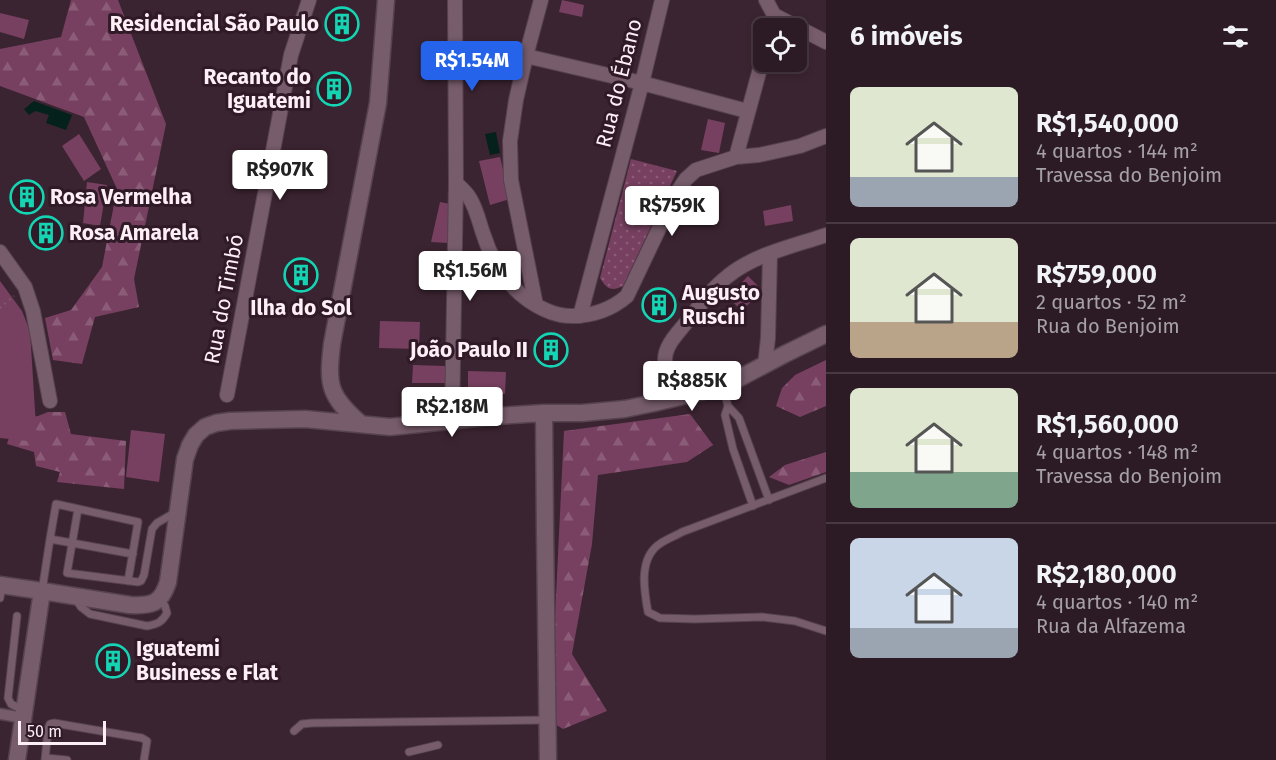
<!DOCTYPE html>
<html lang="pt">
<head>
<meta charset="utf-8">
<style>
	body { margin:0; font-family:"Fira Sans",sans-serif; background:#382832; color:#f1f3f6; height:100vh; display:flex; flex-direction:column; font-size:22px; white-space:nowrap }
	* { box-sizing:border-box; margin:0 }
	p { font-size:20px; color:#a6a1a7 }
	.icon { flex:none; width:33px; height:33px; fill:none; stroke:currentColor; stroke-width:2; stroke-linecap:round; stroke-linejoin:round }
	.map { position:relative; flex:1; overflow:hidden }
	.sheet { display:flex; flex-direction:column; background:#2c1b25; width:450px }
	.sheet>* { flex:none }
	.fabs { position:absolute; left:753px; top:18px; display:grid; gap:12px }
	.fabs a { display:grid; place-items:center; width:54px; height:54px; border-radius:9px; background:#2c1b25; box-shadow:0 3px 9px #0003,0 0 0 2px #483942; font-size:30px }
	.scale { position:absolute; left:18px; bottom:15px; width:88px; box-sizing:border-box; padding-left:6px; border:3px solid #feeef6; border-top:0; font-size:16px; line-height:21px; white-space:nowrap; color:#feeef6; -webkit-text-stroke:4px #301a27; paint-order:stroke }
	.price { position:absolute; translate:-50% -51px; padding:0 14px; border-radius:6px; background:#fff; color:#222; font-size:20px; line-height:39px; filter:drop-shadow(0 2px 3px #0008) }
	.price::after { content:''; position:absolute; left:50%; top:36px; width:18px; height:14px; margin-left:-9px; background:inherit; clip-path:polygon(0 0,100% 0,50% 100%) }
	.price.on { background:#2563eb; color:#fff }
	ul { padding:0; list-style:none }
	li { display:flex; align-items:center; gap:18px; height:150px; padding:0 24px }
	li+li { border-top:2px solid #483942 }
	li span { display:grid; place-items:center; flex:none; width:168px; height:120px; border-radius:9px; color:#555 }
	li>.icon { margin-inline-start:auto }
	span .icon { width:72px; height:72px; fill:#fffc; stroke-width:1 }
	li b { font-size:26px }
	h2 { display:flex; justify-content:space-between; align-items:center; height:72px; padding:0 24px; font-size:26px }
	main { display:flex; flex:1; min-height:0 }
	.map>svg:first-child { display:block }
	.forest { fill:url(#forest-firs) }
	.park { fill:url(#park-dots) }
	.garden { fill:#774060 }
	.water { fill:#05211b }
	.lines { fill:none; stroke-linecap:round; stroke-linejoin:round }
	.service-casing { stroke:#56434e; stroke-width:9 }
	.pedestrian-casing { stroke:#56434e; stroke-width:13 }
	.minor-casing { stroke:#56434e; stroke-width:16 }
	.tertiary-casing { stroke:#56434e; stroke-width:19 }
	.path { stroke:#77626d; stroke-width:2; stroke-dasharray:1.5 4.5; stroke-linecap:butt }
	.service { stroke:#775c6b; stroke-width:7 }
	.pedestrian { stroke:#775c6b; stroke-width:10 }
	.minor { stroke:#775c6b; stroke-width:14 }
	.tertiary { stroke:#775c6b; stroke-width:16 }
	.labels { text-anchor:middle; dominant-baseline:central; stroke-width:6; stroke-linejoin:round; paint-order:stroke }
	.poi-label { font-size:21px; font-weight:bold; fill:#feeef6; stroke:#301a27; text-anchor:start }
	.street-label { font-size:21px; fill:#feeef6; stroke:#301a27 }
</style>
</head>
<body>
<main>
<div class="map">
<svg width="826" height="760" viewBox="0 0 826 760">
	<defs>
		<pattern id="forest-firs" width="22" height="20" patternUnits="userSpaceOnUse" patternTransform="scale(1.5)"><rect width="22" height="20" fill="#774060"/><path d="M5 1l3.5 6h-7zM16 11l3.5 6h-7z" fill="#8b5c77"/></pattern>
		<pattern id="park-dots" width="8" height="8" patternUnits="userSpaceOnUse" patternTransform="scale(1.5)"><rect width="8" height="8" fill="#774060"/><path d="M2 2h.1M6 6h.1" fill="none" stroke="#8b5c77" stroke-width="1.8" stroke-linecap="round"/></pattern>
	</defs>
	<rect width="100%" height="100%" fill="#3b2431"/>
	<!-- forest -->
	<path class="forest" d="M71 0H118L166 124 134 279 139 307 95 317 82 364 53 360 45 318 71 310 102 267 117 189 84 117 0 86V49L61 37Z
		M826 360V406L800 417 776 406 782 388 795 375Z
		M48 412H65L71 434 126 441 124 489 57 482 60 472 36 466 34 452 7 444 14 420 38 416Z
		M690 414 713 445 687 462 598 475 592 544 572 654 607 711 563 729 550 721 564 431Z
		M826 452V472L789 485 769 477 785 465Z"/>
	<!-- park -->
	<path class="park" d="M631 159 677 171 623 286C611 292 607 289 600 278Z"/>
	<!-- garden -->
	<path class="garden" d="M562 0 584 5 582 17 559 12Z
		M0 13 29 20 24 39 0 32Z
		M708 119 725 123 719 153 701 150Z
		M79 134 101 169 84 181 62 146Z
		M500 157 510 199 490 205 479 161Z
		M87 182 107 185 100 226 83 223Z
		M440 202 450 204 449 243 431 242Z
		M791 205 793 221 765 226 763 211Z
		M748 276 762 290 742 311 728 297Z
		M0 281 22 311 30 331 37 442 0 438Z
		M380 321 420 322 419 349 379 348Z
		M413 365 445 366V383H412Z
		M468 371 506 372 505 394H468Z
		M131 430 165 434 159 482 126 477Z"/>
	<!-- water -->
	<path class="water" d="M34 101 72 115 66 130 46 123 49 115 35 111 29 115 24 109Z
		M496 132 500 153 490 155 485 134Z"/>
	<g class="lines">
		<defs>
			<path id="service" d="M723 387 728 406 739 418 769 500
				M728 406 725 415 733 449 753 506
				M826 478 682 532C675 536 667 539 661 543 638 557 644 590 648 612L660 618 695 619 762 617 795 621 826 631
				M78 509 67 573 138 582 141 581 144 575 152 529 157 523 176 512
				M50 539 56 504 138 522 128 581
				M42 591 50 539 133 554
				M0 598 2 586
				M75 598 81 607 90 614 147 626C158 624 162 622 167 613L165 606 160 599
				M17 616 8 698 11 704 25 711
				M294 731 302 724 312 723 547 720
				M409 752 438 745
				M46 758 67 760
				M45 760 48 729 50 724 54 723 142 738 147 741 144 760"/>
			<path id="pedestrian" d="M0 714 24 718"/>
			<path id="minor" d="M766 0 774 15 771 28
				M774 15 826 42
				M526 56 642 83 747 111
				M736 157 764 54
				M456 183C461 188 466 192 469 197 477 209 479 223 484 236 492 261 507 285 528 300 541 309 556 316 571 316 593 316 611 310 627 296L674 197 686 179 696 170 736 157 759 155 800 146 826 136
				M0 252 25 287 33 311 50 401
				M536 305 511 180 510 141 516 100 526 56 541 0
				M580 316 642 83 662 0
				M765 365 768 338 770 254
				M227 395 291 55 309 0
				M685 396C678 385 666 374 665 360 665 346 676 335 685 324 698 308 711 289 728 276 755 254 794 246 826 235
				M452 421 456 183 455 0"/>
			<path id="tertiary" d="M544 413 545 531 548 760
				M361 424C329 396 327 386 332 344L378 103 386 0
				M0 585 42 591 130 605C152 606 161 604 168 582L185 459 190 445 196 435 205 427 216 423 230 421 305 419 390 427 497 416 544 413H582L625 409 654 403 712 389 732 382 785 354 826 334
				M17 760 42 591"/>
		</defs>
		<!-- service casing -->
		<use href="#service" class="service-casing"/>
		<!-- pedestrian casing -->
		<use href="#pedestrian" class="pedestrian-casing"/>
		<!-- minor casing -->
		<use href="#minor" class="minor-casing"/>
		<!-- tertiary casing -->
		<use href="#tertiary" class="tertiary-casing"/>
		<!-- path -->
		<path class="path" d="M0 308 14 296"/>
		<!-- service -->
		<use href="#service" class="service"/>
		<!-- pedestrian -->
		<use href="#pedestrian" class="pedestrian"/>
		<!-- minor -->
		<use href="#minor" class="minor"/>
		<!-- tertiary -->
		<use href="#tertiary" class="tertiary"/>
	</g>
	<!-- icons -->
	<defs>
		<symbol id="building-ring" viewBox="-11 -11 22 22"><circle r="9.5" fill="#301a27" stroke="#13d5b3" stroke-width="1.5"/><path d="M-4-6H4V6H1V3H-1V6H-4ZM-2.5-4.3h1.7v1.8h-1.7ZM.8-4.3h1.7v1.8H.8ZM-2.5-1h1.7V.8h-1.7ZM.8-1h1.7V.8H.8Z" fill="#13d5b3"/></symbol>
	</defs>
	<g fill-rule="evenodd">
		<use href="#building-ring" x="323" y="5" width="38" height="38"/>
		<use href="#building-ring" x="315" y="70" width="38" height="38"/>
		<use href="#building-ring" x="8" y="178" width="38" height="38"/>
		<use href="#building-ring" x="27" y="214" width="38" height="38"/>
		<use href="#building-ring" x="282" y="256" width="38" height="38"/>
		<use href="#building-ring" x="640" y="286" width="38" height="38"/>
		<use href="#building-ring" x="532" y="331" width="38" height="38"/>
		<use href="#building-ring" x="94" y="642" width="38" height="38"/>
	</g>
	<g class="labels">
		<!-- poi labels -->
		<g class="poi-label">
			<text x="319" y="24" text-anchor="end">Residencial São Paulo</text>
			<text x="311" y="77" text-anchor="end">Recanto do<tspan x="311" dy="24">Iguatemi</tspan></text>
			<text x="50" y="197">Rosa Vermelha</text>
			<text x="69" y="233">Rosa Amarela</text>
			<text x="682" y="293">Augusto<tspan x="682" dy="24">Ruschi</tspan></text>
			<text x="301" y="308" text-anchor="middle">Ilha do Sol</text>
			<text x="528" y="350" text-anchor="end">João Paulo II</text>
			<text x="136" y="649">Iguatemi<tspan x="136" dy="24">Business e Flat</tspan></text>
		</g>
		<!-- street labels -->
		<g class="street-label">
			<text transform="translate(619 83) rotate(-76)">Rua do Ébano</text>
			<text transform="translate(224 299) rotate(-79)">Rua do Timbó</text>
		</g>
	</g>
</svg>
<div class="fabs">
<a><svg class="icon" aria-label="locate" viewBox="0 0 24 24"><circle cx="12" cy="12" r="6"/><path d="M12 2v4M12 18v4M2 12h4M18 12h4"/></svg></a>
</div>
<div class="scale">50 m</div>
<b class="price on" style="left:472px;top:92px">R$1.54M</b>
<b class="price" style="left:280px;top:201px">R$907K</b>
<b class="price" style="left:672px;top:237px">R$759K</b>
<b class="price" style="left:470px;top:302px">R$1.56M</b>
<b class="price" style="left:692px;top:412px">R$885K</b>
<b class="price" style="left:452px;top:438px">R$2.18M</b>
</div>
<section class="sheet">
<h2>6 imóveis<svg class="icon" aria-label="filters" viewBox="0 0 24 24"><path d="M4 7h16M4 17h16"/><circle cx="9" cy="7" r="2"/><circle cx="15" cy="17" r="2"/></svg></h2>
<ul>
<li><span style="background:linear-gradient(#dfe7d0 75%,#9aa5b1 0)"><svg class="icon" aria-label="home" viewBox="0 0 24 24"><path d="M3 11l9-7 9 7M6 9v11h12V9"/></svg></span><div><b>R$1,540,000</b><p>4 quartos · 144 m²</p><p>Travessa do Benjoim</p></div></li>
<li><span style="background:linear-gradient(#dfe7d0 70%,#b9a48a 0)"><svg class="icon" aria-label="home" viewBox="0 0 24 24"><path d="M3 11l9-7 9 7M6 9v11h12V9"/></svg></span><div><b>R$759,000</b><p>2 quartos · 52 m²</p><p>Rua do Benjoim</p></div></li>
<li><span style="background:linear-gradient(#dfe7d0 70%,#7fa58c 0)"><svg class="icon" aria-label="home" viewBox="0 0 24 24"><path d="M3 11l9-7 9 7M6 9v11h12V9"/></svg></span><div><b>R$1,560,000</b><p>4 quartos · 148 m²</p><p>Travessa do Benjoim</p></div></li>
<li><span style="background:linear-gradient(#c9d6e8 75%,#9aa5b1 0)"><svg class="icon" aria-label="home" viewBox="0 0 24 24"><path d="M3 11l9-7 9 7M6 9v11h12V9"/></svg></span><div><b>R$2,180,000</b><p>4 quartos · 140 m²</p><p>Rua da Alfazema</p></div></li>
</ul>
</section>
</main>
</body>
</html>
